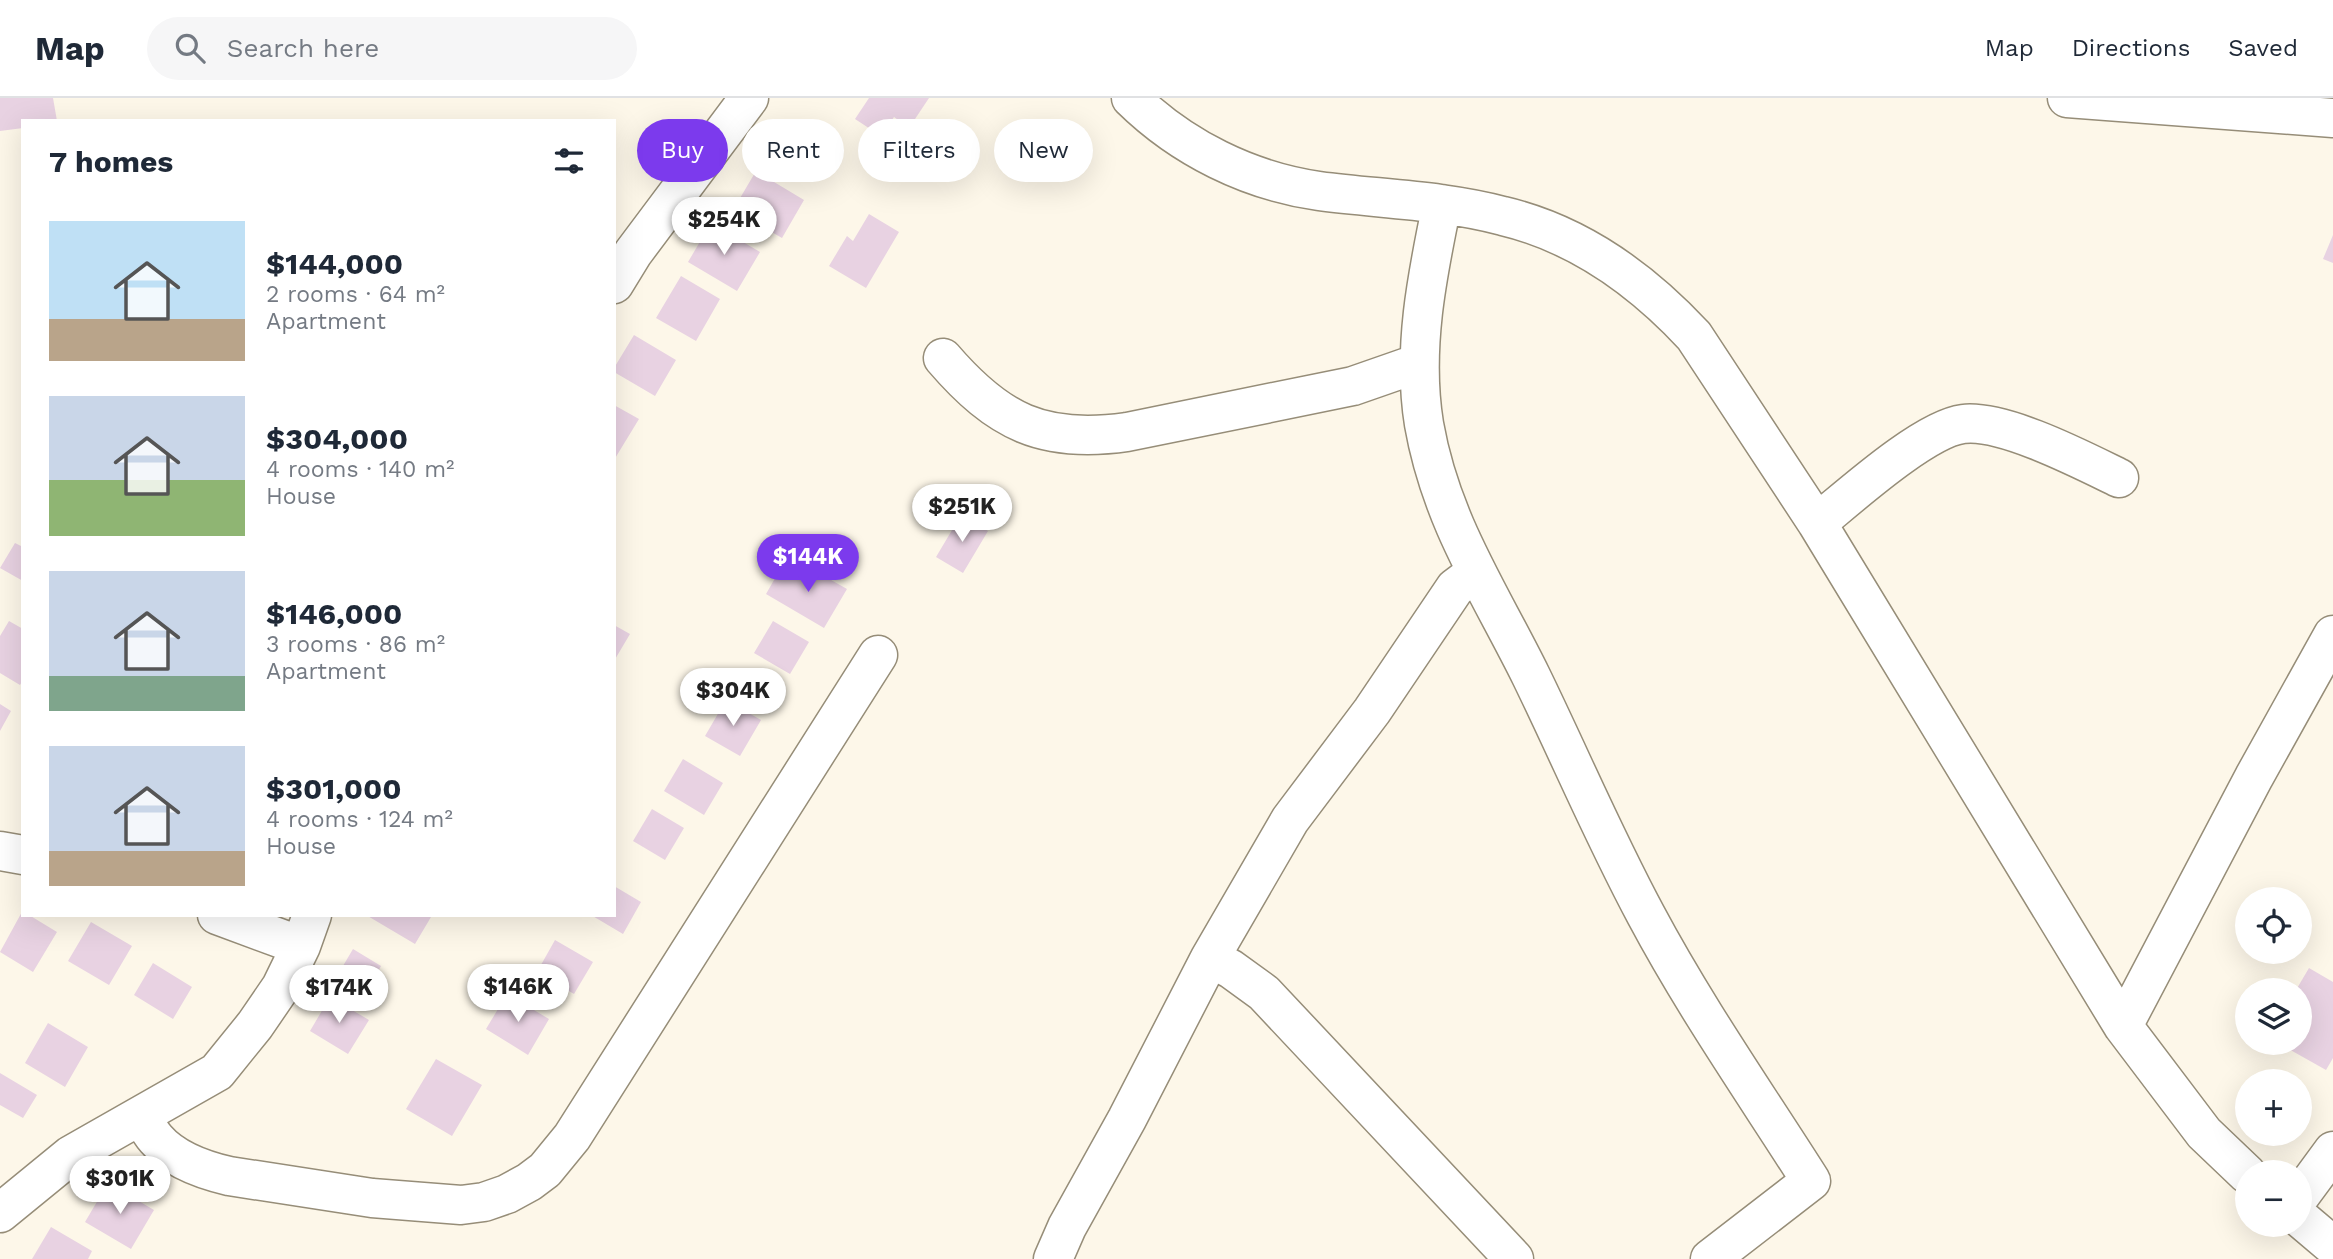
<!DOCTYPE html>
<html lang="en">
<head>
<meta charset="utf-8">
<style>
	body { margin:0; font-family:"Work Sans",sans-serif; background:#f6f6f7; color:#1f2937; height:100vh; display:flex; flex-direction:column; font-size:26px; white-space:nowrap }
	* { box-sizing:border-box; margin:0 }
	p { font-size:23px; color:#747a83 }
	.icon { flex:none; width:38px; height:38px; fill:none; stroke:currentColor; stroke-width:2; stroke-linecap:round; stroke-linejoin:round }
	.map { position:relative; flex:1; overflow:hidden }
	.sheet { position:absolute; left:21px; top:21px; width:595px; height:798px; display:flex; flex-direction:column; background:#fff; border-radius:0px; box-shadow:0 7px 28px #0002 }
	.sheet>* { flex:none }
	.hud { position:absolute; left:637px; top:21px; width:665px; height:63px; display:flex; gap:14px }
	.buttons { position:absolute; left:2235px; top:789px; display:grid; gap:14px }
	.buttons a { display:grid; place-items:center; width:77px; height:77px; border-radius:50%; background:#fff; box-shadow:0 7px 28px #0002; font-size:35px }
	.price { position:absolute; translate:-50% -60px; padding:0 16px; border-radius:24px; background:#fff; color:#222; font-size:23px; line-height:46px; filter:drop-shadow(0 2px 4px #0008) }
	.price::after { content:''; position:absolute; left:50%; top:42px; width:21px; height:16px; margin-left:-10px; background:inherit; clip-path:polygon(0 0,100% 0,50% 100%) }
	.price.on { background:#7c3aed; color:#fff }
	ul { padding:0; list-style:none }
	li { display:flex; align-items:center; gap:21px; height:175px; padding:0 28px }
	li span { display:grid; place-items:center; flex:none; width:196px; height:140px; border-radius:0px; color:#555 }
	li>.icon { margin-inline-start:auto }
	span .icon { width:84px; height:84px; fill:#fffc; stroke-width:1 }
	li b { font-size:30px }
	h2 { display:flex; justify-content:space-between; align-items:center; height:84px; padding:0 28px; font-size:30px }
	.chip { padding:0 24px; border-radius:32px; background:#fff; box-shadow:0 7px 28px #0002; font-size:24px; line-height:63px }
	.chip.on { background:#7c3aed; color:#fff }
	header { display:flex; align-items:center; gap:42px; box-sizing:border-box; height:98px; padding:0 35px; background:#fff; border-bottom:2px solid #e0e1e3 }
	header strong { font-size:33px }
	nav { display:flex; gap:38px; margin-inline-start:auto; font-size:24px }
	.search { width:490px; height:63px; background:#f6f6f7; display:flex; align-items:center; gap:18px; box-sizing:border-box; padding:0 24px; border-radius:38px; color:#747a83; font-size:26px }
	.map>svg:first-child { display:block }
	.building { fill:#e8d2e2 }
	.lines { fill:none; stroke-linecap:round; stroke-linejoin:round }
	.street-casing { stroke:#968d78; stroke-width:41 }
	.secondary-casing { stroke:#968d78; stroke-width:41 }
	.street { stroke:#fff; stroke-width:38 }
	.secondary { stroke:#fff; stroke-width:38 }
</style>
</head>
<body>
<header>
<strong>Map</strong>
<div class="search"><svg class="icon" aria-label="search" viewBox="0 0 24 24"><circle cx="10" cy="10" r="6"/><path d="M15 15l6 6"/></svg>Search here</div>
<nav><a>Map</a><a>Directions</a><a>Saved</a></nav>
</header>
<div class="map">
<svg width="2333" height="1161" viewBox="0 0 2333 1161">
	<rect width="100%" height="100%" fill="#fdf7e9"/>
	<!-- building -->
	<path class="building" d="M0 0H53L57 23H23V30L0 33Z
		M869 0H929L909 30 894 19 881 38 855 21Z
		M756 73 804 102 782 140 733 112Z
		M869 116 899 134 866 190 829 168 847 138 853 143Z
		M711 125 760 154 737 193 688 164Z
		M2333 137V165L2323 161Z
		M681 178 720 201 696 243 656 220Z
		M634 237 676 262 655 298 614 274V270Z
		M614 307 639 321 614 362Z
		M961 417 988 433 963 475 936 459Z
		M15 445 23 449V483L0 470Z
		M801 465 847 491 824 530 766 496 778 475 790 482Z
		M9 523 23 531V582L20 587 0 575V538Z
		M773 523 809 544 790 576 754 555Z
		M614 527 630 536 614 563Z
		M726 602 761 622 740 658 705 638Z
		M0 606 11 613 0 633Z
		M683 661 723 685 704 717 664 693Z
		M652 711 684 730 665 762 633 743Z
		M614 788 641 804 623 836 591 817H614Z
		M23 812V817H29L57 834 33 874 0 854Z
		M366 817H428L431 819 415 846Z
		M91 824 132 848 109 887 68 863Z
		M555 842 593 864 574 896 537 874Z
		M353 851 381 868 369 890 340 873Z
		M153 865 192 889 173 921 134 897Z
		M2309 870 2333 884V960L2326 972 2278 945H2300V892H2296Z
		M507 896 549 921 528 957 486 931Z
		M330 899 369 922 348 956 310 933Z
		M48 925 88 949 65 989 25 965Z
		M436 961 482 987 452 1038 406 1011Z
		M0 975 37 997 23 1020 0 1007Z
		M108 1085 154 1112 131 1151 85 1124Z
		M51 1129 92 1153 88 1161H32Z"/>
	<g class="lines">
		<defs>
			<path id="street" d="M1131 0C1182 50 1249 83 1319 93 1380 101 1443 102 1503 118 1579 136 1642 182 1694 238L1817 425 2123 928 2204 1035 2247 1076
				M1442 106C1427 178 1412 252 1424 326 1441 423 1489 493 1531 578 1570 658 1604 739 1646 817 1695 909 1755 995 1811 1083L1710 1161
				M614 186 633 155 749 0
				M943 260C998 324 1043 346 1127 334L1353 288 1419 265
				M1817 425C1849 399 1924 331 1963 326 2003 321 2082 362 2119 380
				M0 753 23 757
				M217 817 301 848
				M1210 860 1231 871 1264 895 1514 1161
				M2123 928 2254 679 2333 537
				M141 1018C145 1025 150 1034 156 1041 174 1062 203 1072 229 1078L372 1100 461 1107 484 1104 507 1096 529 1084 545 1072 572 1039 878 557
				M2300 1098 2333 1053
				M0 1115 71 1057 217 974 255 927 281 889 301 848 312 817
				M2300 1120 2333 1148
				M1053 1161 1067 1129 1127 1021 1210 860 1290 722 1372 613 1455 490 1475 475"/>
			<path id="secondary" d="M2067 0 2333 20"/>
		</defs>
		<!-- street casing -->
		<use href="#street" class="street-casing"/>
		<!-- secondary casing -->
		<use href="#secondary" class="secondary-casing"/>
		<!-- street -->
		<use href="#street" class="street"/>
		<!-- secondary -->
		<use href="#secondary" class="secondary"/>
	</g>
</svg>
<div class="buttons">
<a><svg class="icon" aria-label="locate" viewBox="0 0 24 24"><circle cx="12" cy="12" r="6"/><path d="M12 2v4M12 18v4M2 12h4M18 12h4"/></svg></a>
<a><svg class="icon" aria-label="layers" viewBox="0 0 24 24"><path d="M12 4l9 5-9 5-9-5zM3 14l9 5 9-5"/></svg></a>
<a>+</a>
<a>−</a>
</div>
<b class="price" style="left:724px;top:159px">$254K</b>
<b class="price" style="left:962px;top:446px">$251K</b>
<b class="price on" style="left:808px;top:496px">$144K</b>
<b class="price" style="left:733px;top:630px">$304K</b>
<b class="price" style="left:518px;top:926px">$146K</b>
<b class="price" style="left:339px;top:927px">$174K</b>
<b class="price" style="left:120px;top:1118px">$301K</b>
<div class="hud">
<a class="chip on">Buy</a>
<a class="chip">Rent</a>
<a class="chip">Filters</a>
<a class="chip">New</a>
</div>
<section class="sheet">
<h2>7 homes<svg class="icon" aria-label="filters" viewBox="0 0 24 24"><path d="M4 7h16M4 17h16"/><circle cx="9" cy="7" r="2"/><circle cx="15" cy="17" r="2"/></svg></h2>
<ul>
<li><span style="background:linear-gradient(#bfe0f5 70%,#b9a48a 0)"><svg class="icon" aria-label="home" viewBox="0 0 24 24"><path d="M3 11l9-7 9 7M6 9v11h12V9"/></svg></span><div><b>$144,000</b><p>2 rooms · 64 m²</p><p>Apartment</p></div></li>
<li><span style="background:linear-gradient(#c9d6e8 60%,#8fb573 0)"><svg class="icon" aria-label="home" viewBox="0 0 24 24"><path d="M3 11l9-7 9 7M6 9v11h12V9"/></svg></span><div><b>$304,000</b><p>4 rooms · 140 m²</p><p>House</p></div></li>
<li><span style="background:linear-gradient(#c9d6e8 75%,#7fa58c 0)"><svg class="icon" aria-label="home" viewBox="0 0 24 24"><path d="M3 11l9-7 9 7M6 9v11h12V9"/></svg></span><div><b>$146,000</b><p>3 rooms · 86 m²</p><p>Apartment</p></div></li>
<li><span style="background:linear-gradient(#c9d6e8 75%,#b9a48a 0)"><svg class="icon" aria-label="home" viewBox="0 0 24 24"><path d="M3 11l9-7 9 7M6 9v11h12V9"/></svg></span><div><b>$301,000</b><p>4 rooms · 124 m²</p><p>House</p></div></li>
</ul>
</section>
</div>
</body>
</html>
